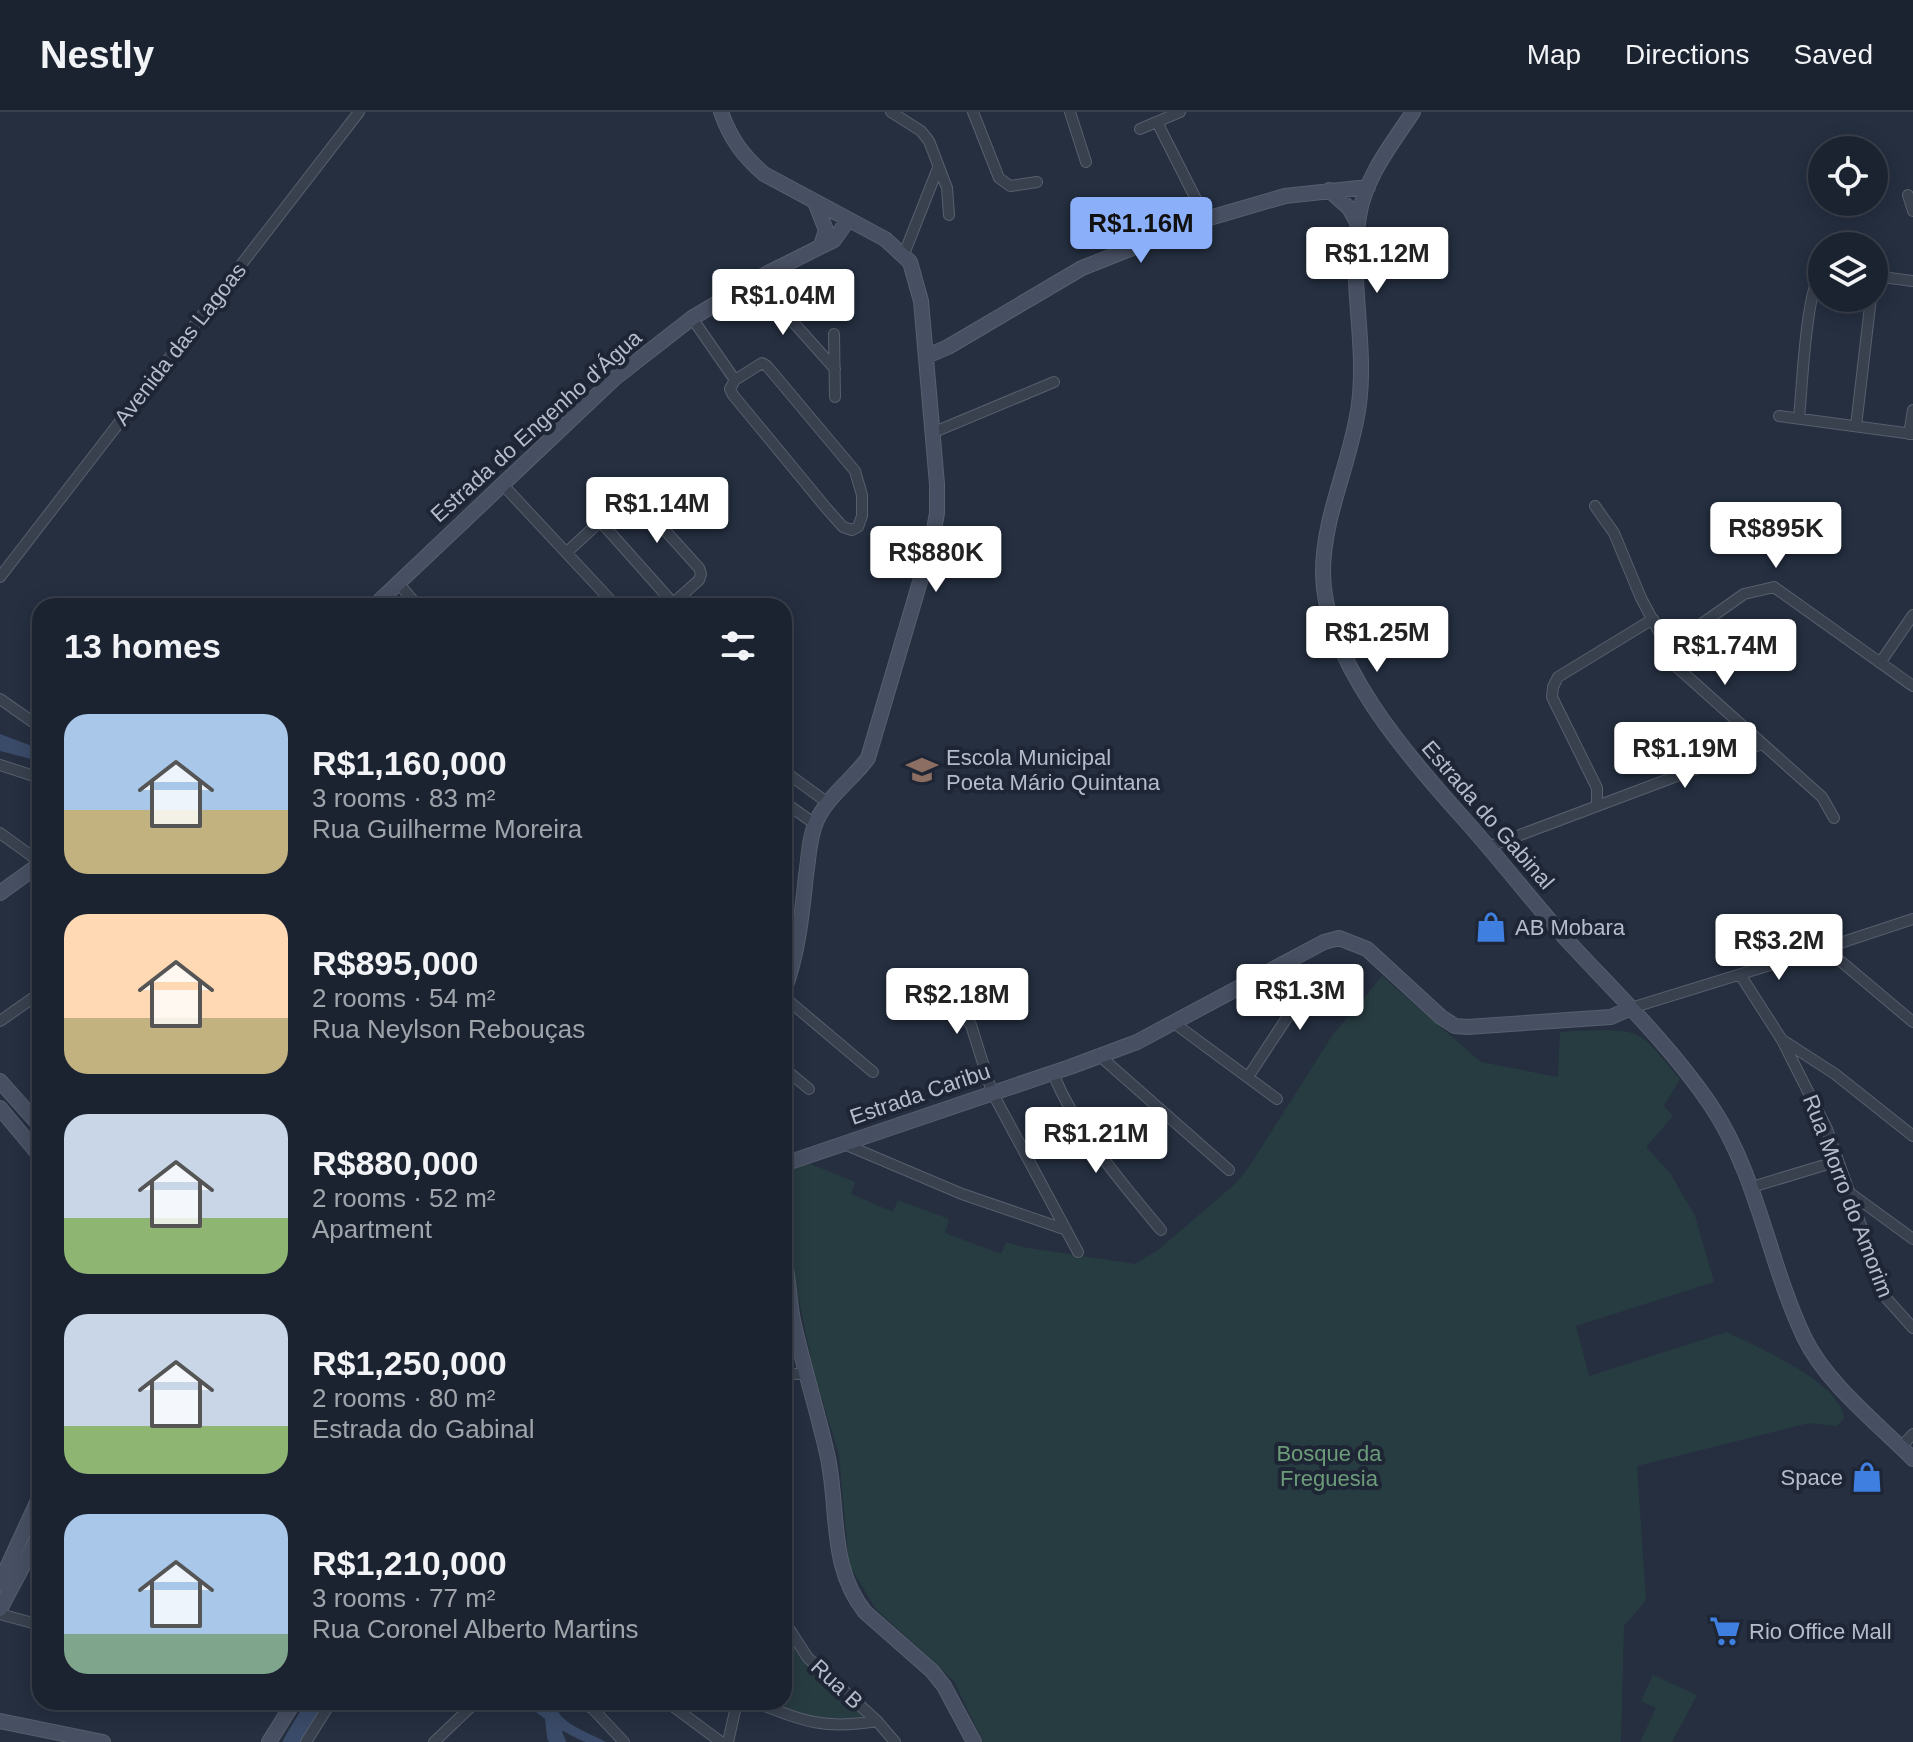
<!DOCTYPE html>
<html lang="en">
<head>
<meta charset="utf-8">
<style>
	body { margin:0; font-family:Helvetica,sans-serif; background:#252b38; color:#f1f3f6; height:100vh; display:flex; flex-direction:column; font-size:30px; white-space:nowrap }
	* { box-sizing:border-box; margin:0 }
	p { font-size:26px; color:#a0a4ab }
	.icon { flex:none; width:44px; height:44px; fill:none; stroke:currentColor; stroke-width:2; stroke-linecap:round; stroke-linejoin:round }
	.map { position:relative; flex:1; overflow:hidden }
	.panel { position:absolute; left:32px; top:486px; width:760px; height:1112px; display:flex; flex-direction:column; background:#1c2330; border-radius:24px; box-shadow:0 4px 20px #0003,0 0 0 2px #3a404c }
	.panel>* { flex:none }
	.controls { position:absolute; left:1808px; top:24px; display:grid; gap:16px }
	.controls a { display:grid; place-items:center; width:80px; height:80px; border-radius:50%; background:#1c2330; box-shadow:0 4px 20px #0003,0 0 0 2px #3a404c; font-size:40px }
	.price { position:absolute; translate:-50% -68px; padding:0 18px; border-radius:8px; background:#fff; color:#222; font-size:26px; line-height:52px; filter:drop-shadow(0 2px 4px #0008) }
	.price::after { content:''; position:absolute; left:50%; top:48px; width:24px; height:18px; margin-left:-12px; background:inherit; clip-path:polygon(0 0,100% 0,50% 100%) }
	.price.current { background:#8bb0f9; color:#111 }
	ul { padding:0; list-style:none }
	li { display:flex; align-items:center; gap:24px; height:200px; padding:0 32px }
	li span { display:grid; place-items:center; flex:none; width:224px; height:160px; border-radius:24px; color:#555 }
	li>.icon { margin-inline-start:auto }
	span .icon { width:96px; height:96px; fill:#fffc; stroke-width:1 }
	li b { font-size:34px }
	h2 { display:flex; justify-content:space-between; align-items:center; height:96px; padding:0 32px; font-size:34px }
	header { display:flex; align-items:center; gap:48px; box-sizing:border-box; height:112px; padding:0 40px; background:#1c2330; border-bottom:2px solid #3a404c }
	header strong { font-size:38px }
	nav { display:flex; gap:44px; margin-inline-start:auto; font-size:28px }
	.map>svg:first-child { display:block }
	.green { fill:#273c41 }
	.water { fill:#3a4b69 }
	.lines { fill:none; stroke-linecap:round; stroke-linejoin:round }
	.river { stroke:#3a4b69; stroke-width:16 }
	.street-casing { stroke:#575f6d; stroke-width:12 }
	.secondary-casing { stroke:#575f6d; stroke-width:16 }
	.street { stroke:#39414f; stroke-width:10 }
	.secondary { stroke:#475063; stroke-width:14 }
	.labels { text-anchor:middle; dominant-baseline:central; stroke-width:8; stroke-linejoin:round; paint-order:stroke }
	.street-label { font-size:22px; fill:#b5bcca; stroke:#1e2635 }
	.poi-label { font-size:22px; fill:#b5bcca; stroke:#1e2635; text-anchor:start }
	.park-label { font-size:22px; fill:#6c9b79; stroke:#1e2635 }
</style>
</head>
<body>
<header>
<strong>Nestly</strong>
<nav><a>Map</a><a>Directions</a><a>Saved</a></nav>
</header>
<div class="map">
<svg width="1913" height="1630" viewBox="0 0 1913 1630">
	<rect width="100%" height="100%" fill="#252f40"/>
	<!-- green -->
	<path class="green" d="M1382 864 1481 950 1558 965 1560 920C1577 919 1621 916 1635 922 1653 931 1667 953 1680 967L1664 994 1673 1004 1646 1035 1670 1061 1695 1104 1714 1170 1576 1214 1589 1264 1727 1220C1757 1235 1842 1271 1844 1307L1836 1314 1809 1311 1637 1354 1646 1488 1624 1514 1621 1630H983L954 1569 876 1497 849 1453 839 1343 813 1257 788 1134 784 1124V1061L808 1051 855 1070 851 1082 893 1100 898 1088 949 1107 945 1121 1001 1142 1006 1130 1022 1135 1135 1152 1158 1138 1236 1071 1247 1058 1332 924Z
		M784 1519 803 1547 859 1598 862 1603 859 1609 828 1610 764 1590H784Z
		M1653 1563 1697 1583 1672 1630H1640L1656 1596 1641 1589Z"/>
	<!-- water -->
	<path class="water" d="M0 622 40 637V651L35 648 0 639Z
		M525 1590H553C559 1612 588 1620 606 1630 600 1630 592 1630 586 1630 574 1627 532 1600 525 1590Z"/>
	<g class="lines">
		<!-- river -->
		<path class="river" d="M553 1606 555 1624 558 1630
			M291 1630 315 1590"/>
		<defs>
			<path id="street" d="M891 0 921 19 929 29 947 76 949 103
				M973 0 999 66 1010 74 1037 70
				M1070 0 1086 50
				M1157 10 1206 107
				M1140 17 1180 0
				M1908 83 1913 99
				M904 142 938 56
				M766 162 794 211 835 257
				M1874 164 1913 169
				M692 206 735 268
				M834 222 835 285
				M762 251 767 254 855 359 862 383V404L858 415 852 418 843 415 827 397 733 283 730 277 735 268Z
				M1779 304 1913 322
				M1799 306C1802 277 1806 176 1822 159
				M1856 314 1871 186
				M932 321 1054 270
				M1909 322 1913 298
				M503 373 616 494
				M1595 394 1614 421 1641 486 1678 556 1822 685 1834 706
				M600 409 673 491
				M567 440 620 391 635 385 699 456 701 462 699 468 670 494
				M0 465 359 0
				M398 471 418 494
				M1666 537 1744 482 1774 475 1913 574
				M1880 551 1913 503
				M0 587 40 615
				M0 653 40 666
				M784 659 828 691
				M784 690 815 712
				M1597 692V676L1552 585 1553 575 1558 565 1653 507
				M0 721 40 750
				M1488 735 1762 632
				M1825 836 1913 807
				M1741 864 1782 928 1827 1017 1887 1187 1913 1216
				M937 870 971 913 992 980 1078 1140
				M784 885 873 960
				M1631 896 1825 836 1913 910
				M0 909 40 881
				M1174 911 1277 987
				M1784 929 1835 962 1913 1024
				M1101 945 1229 1058
				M784 956 809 977
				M1053 961C1075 1017 1122 1071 1161 1118
				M1248 965 1296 892 1295 879 1282 850
				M844 1032 962 1082 1064 1117
				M1752 1075 1838 1049
				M1850 1081 1913 1127
				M784 1262H807
				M1901 1335 1913 1322
				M0 1502 40 1513
				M784 1509 808 1546 877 1609 895 1630
				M578 1590 592 1596 624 1630
				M667 1590 721 1630
				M755 1590C803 1609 824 1618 877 1609
				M684 1602 686 1590
				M306 1630 331 1590
				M434 1630 476 1590
				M728 1630 737 1590"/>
			<path id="secondary" d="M721 0C730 26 743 44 764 62L885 127 910 150 921 189 937 372V401L932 429 868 646C853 667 828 684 817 708 809 725 809 745 806 763 802 802 798 842 784 879
				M1413 0C1392 32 1365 65 1359 104 1348 166 1367 229 1359 292 1352 348 1323 403 1323 460 1323 548 1409 646 1464 707 1499 746 1531 788 1566 827 1615 880 1669 932 1710 992 1758 1063 1768 1149 1804 1225 1826 1271 1877 1311 1913 1347
				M1329 78 1349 96 1358 112
				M815 90 826 118 821 134
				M927 244 948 235 1082 156 1206 107 1285 84 1368 75
				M374 494 615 266 692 206 766 162 834 128 848 108
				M0 781 40 752
				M0 969 40 1014
				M0 996 40 1044
				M784 1052 1070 955 1137 930 1324 830 1339 826 1367 837 1441 905 1455 914 1467 915 1611 905 1631 896
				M784 1147C789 1167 789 1188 793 1208 803 1254 818 1300 828 1346 839 1400 829 1455 865 1500L932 1559 944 1574 974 1630
				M0 1471 40 1384
				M0 1497 40 1422
				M0 1609 103 1630
				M269 1630 294 1590"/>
		</defs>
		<!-- street casing -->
		<use href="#street" class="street-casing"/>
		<!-- secondary casing -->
		<use href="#secondary" class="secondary-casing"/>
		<!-- street -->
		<use href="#street" class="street"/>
		<!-- secondary -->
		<use href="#secondary" class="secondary"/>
	</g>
	<!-- icons -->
	<defs>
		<symbol id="school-bare" viewBox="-9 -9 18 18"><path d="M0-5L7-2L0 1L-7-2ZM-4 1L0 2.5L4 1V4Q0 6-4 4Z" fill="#8d6e63" stroke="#1e2635" stroke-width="2.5" paint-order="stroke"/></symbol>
		<symbol id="shop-bare" viewBox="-9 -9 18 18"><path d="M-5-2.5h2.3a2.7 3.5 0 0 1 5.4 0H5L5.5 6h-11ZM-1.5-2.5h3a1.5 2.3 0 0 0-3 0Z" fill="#3f7fe0" stroke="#1e2635" stroke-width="2.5" paint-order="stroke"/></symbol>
		<symbol id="supermarket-bare" viewBox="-9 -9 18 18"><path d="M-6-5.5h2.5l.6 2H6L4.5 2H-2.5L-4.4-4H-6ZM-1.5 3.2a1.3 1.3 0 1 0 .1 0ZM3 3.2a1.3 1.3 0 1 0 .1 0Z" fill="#3f7fe0" stroke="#1e2635" stroke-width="2.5" paint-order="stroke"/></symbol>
	</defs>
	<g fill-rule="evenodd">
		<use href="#school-bare" x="900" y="636" width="44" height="44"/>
		<use href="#shop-bare" x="1469" y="793" width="44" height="44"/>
		<use href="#shop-bare" x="1845" y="1343" width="44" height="44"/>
		<use href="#supermarket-bare" x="1703" y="1497" width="44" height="44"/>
	</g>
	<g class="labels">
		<!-- street labels -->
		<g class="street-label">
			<text transform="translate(180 232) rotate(-52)">Avenida das Lagoas</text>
			<text transform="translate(536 314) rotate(-42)">Estrada do Engenho d'Água</text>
			<text transform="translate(1488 703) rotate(49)">Estrada do Gabinal</text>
			<text transform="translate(920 982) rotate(-19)">Estrada Caribu</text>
			<text transform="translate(1848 1084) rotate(69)">Rua Morro do Amorim</text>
			<text transform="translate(837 1572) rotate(43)">Rua B</text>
		</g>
		<!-- poi labels -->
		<g class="poi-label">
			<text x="946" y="645">Escola Municipal<tspan x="946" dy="25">Poeta Mário Quintana</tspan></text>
			<text x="1515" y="815">AB Mobara</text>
			<text x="1843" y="1365" text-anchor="end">Space</text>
			<text x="1749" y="1519">Rio Office Mall</text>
		</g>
		<!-- park labels -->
		<g class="park-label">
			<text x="1329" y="1341">Bosque da<tspan x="1329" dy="25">Freguesia</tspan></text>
		</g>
	</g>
</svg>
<div class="controls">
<a><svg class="icon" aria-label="locate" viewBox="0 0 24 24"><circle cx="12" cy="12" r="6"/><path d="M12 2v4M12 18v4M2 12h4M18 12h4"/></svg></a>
<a><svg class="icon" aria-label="layers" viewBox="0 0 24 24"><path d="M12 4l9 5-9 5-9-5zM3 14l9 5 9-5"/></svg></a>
</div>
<b class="price current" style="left:1141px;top:153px">R$1.16M</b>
<b class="price" style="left:1377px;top:183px">R$1.12M</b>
<b class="price" style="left:783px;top:225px">R$1.04M</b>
<b class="price" style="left:657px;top:433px">R$1.14M</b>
<b class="price" style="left:1776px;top:458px">R$895K</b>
<b class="price" style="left:936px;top:482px">R$880K</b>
<b class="price" style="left:1377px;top:562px">R$1.25M</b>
<b class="price" style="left:1725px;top:575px">R$1.74M</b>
<b class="price" style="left:1685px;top:678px">R$1.19M</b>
<b class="price" style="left:1779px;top:870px">R$3.2M</b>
<b class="price" style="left:1300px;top:920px">R$1.3M</b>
<b class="price" style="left:957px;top:924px">R$2.18M</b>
<b class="price" style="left:1096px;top:1063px">R$1.21M</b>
<section class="panel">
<h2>13 homes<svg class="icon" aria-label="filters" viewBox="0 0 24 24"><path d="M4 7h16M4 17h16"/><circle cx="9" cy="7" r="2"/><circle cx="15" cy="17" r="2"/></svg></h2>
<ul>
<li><span style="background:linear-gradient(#a9c7e8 60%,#c2b280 0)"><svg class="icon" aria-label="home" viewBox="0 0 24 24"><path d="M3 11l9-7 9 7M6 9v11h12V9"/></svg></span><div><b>R$1,160,000</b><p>3 rooms · 83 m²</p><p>Rua Guilherme Moreira</p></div></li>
<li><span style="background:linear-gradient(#ffd9b3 65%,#c2b280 0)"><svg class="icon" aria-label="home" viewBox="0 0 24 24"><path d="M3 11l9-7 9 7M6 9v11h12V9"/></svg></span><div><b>R$895,000</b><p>2 rooms · 54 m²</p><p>Rua Neylson Rebouças</p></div></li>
<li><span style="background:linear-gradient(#c9d6e8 65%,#8fb573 0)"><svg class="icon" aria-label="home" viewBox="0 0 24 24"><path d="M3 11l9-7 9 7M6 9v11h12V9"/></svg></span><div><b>R$880,000</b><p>2 rooms · 52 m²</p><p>Apartment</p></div></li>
<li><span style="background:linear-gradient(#c9d6e8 70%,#8fb573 0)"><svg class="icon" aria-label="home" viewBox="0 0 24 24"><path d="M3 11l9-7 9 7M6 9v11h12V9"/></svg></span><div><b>R$1,250,000</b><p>2 rooms · 80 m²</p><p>Estrada do Gabinal</p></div></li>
<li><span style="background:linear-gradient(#a9c7e8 75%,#7fa58c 0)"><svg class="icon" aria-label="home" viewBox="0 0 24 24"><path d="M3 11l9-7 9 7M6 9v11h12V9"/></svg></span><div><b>R$1,210,000</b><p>3 rooms · 77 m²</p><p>Rua Coronel Alberto Martins</p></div></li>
</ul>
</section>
</div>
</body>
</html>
